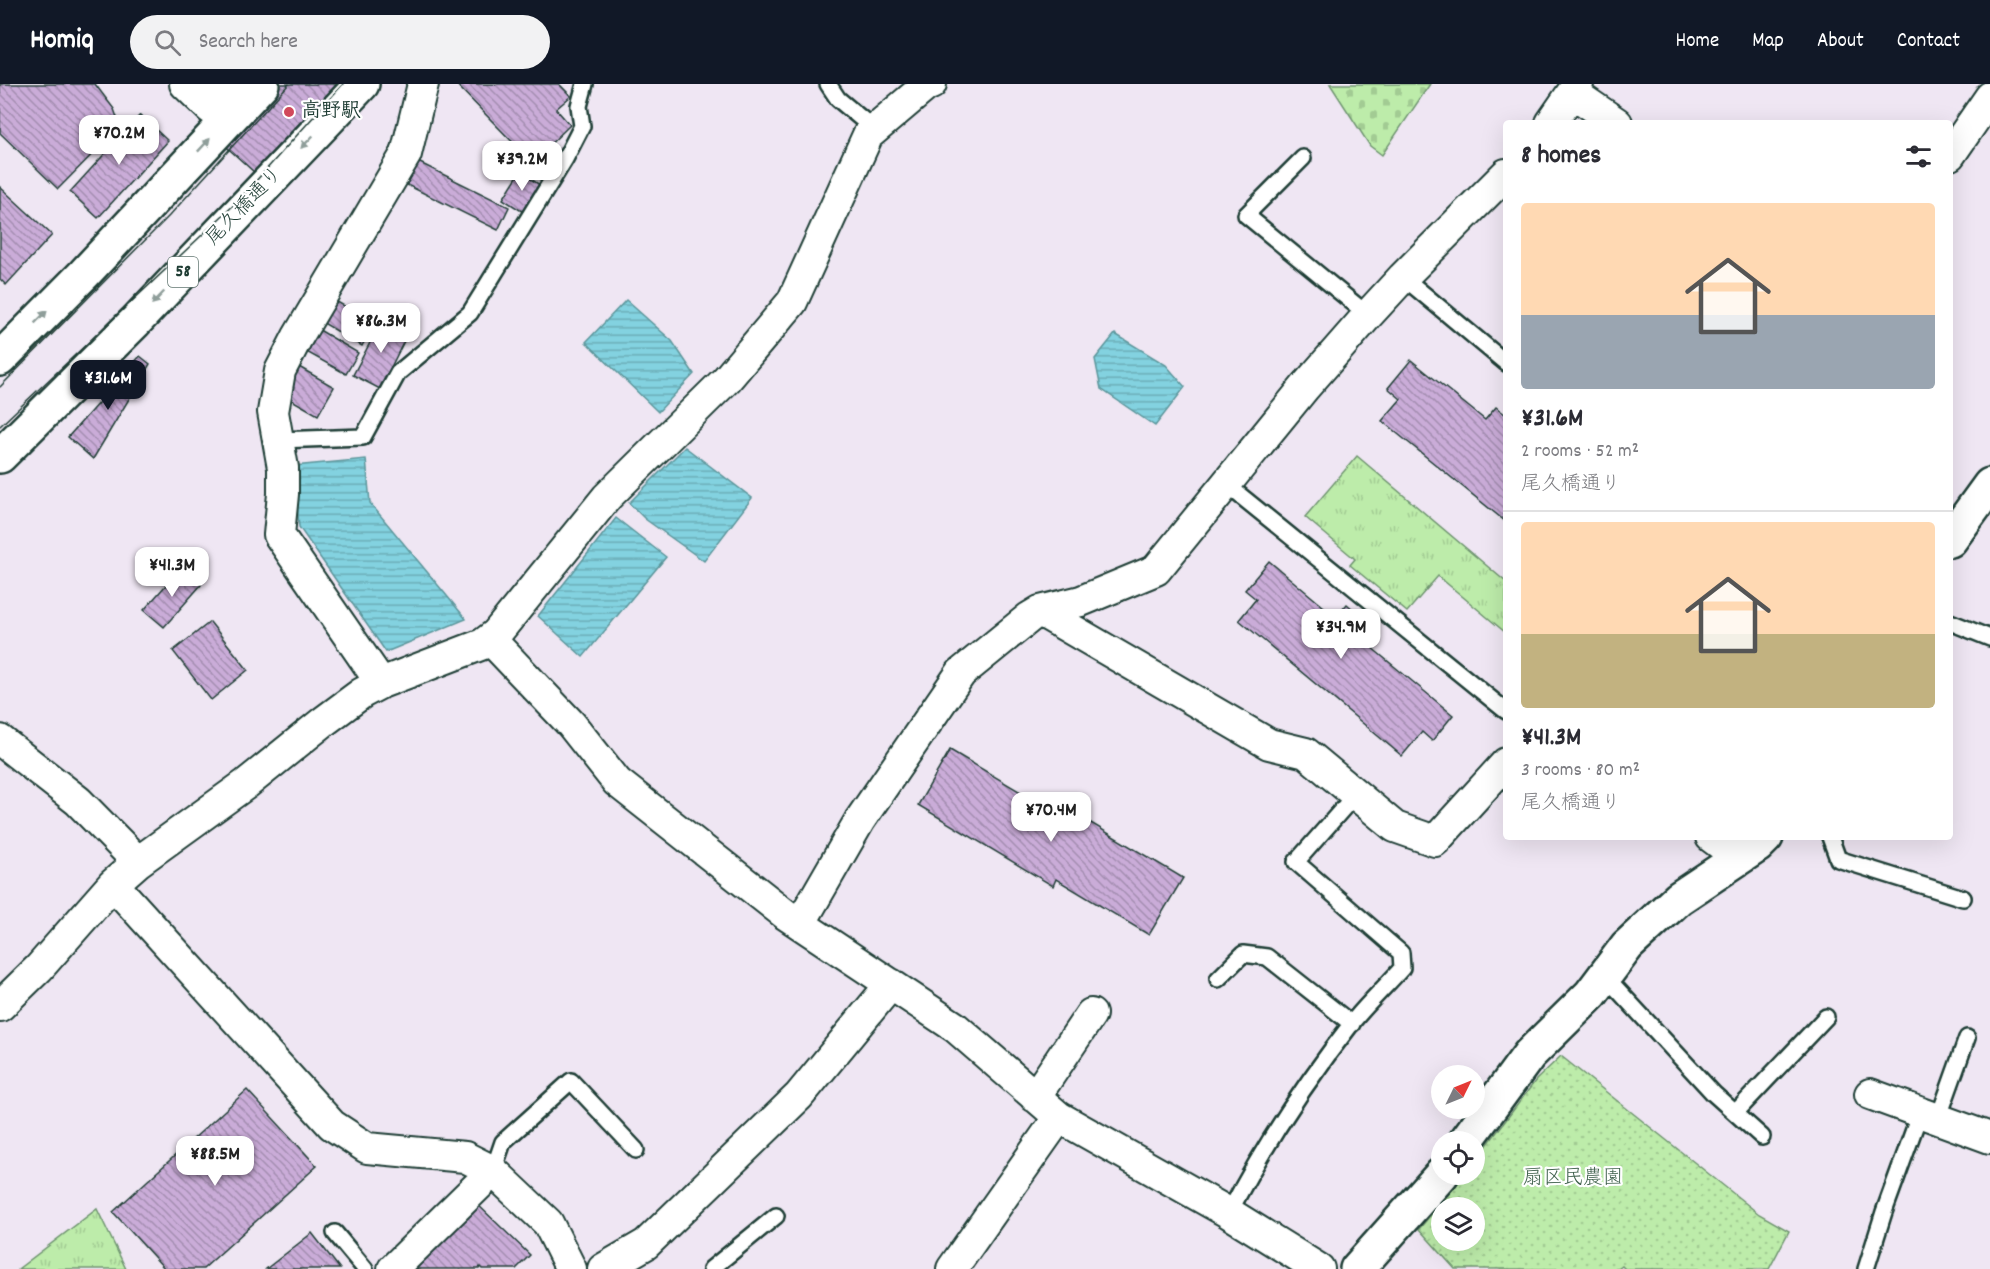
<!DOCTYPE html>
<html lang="en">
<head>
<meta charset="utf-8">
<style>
	body { margin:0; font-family:Dekko,"Klee One",sans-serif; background:#f2f2f3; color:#2b2b33; height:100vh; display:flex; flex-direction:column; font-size:22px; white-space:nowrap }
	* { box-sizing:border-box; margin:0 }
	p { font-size:20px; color:#7c7c81 }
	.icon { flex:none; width:33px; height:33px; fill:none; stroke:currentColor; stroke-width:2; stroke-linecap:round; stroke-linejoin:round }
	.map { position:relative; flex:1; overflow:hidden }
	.side { position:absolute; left:1503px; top:36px; width:450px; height:720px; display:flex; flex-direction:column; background:#fff; border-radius:6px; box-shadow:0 6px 24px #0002 }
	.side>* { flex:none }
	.needle { width:39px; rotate:47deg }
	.tools { position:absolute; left:1431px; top:981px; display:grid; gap:12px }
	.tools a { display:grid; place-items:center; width:54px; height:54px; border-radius:50%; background:#fff; box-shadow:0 6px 24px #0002; font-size:30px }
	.price { position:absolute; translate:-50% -51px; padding:0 14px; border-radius:12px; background:#fff; color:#222; font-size:20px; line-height:39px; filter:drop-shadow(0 2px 3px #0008) }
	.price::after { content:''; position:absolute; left:50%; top:36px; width:18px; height:14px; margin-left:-9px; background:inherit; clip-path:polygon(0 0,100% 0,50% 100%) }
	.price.active { background:#111827; color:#fff }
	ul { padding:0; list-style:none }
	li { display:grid; align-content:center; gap:12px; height:318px; padding:0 18px }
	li+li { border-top:2px solid #e1e1e2 }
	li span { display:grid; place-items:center; height:186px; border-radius:6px; color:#555 }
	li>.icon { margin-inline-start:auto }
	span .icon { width:108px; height:108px; fill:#fffc; stroke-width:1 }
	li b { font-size:26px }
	h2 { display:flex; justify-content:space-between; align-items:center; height:72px; padding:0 18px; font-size:26px }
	header { display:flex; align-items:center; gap:36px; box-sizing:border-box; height:84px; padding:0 30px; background:#111827; color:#fff }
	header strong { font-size:28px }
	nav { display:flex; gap:33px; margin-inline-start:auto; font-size:21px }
	.search { width:420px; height:54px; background:#f2f2f3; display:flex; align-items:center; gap:15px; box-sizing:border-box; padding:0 21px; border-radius:33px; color:#7c7c81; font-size:22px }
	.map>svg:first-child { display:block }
	.grass { fill:url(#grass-tufts); stroke:#6e946f; stroke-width:1.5 }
	.cemetery { fill:url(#cemetery-stones); stroke:#6e946f; stroke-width:1.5 }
	.garden { fill:url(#garden-dots); stroke:#6e946f; stroke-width:1.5; fill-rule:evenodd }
	.water { fill:url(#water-rules); stroke:#5b969b; stroke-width:1.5 }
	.building { fill:url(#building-back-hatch); stroke:#1f3d34; stroke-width:1.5 }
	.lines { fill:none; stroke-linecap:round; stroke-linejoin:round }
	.service-casing { stroke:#1f3d34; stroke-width:20 }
	.minor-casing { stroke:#1f3d34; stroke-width:34 }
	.tertiary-casing { stroke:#1f3d34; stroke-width:38 }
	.primary-casing { stroke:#1f3d34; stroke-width:38 }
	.service { stroke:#fff; stroke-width:15 }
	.minor { stroke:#fff; stroke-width:30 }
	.tertiary { stroke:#fff; stroke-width:33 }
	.primary { stroke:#fff; stroke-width:33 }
	.tram { stroke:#1f3d34; stroke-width:1.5 }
	.oneway { fill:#8f9e9a }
	.poi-dot { fill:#d1495b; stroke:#fff; stroke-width:2 }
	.labels { text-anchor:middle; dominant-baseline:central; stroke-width:4.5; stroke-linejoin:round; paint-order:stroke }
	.shield { fill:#fff; stroke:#627771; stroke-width:1.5 }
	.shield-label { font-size:18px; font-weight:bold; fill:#1f3d34 }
	.poi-label { font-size:20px; font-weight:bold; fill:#1f3d34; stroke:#fff; text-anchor:start }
	.street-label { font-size:20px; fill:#1f3d34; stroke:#fff }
	.park-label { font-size:20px; fill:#3f604c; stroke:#fff }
</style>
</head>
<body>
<header>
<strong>Homiq</strong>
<div class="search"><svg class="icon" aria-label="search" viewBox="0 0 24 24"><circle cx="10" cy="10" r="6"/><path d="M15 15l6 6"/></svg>Search here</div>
<nav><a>Home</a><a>Map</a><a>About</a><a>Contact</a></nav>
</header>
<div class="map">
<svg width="1990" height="1185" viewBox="0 0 1990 1185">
	<defs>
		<pattern id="grass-tufts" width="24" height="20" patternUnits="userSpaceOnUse" patternTransform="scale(1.5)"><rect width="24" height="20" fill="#bdecaa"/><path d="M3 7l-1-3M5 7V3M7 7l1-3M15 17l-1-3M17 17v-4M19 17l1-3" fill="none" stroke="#a2cb93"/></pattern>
		<pattern id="cemetery-stones" width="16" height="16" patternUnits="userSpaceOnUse" patternTransform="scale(1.5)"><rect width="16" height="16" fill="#bdecaa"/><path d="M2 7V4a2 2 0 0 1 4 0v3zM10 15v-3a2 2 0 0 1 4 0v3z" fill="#a2cb93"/></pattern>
		<pattern id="garden-dots" width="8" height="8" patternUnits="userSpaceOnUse" patternTransform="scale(1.5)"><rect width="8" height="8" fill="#bdecaa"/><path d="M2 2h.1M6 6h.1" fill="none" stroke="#a2cb93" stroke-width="1.8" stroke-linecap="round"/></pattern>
		<pattern id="water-rules" width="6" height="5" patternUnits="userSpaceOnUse" patternTransform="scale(1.5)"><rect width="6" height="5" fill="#83d2e0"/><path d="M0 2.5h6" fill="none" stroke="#6bacb6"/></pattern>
		<pattern id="building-back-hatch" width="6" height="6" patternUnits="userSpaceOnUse" patternTransform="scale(1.5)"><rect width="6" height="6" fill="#caacd8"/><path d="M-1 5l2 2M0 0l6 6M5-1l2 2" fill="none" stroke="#a38db0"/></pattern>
	</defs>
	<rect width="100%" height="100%" fill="#efe6f3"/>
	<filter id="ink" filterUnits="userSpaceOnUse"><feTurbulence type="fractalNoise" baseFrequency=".0167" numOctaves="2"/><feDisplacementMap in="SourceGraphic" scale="12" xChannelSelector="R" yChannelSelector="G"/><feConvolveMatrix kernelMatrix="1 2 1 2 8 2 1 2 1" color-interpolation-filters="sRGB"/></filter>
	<g filter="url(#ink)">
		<!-- grass -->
		<path class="grass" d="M1357 372 1506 498V549L1438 492 1407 528 1350 481 1355 475 1305 433Z
			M97 1125 126 1185H18Z"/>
		<!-- cemetery -->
		<path class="cemetery" d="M1330 0H1430L1382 71 1370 62Z"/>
		<!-- garden -->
		<path class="garden" d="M1561 972 1759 1130 1789 1147 1769 1185H1625L1622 1182 1618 1185H1455L1419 1145 1464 1091 1474 1090 1475 1077 1536 996ZM1442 1124H1474V1156H1442Z"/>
		<!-- water -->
		<path class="water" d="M626 216 672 257 694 290 658 328 586 258Z
			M1115 250 1166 281 1185 303 1155 342 1101 305 1095 275Z
			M685 363 752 414 704 477 645 435 629 419Z
			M366 375 370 419 466 535 386 568 299 443 294 382Z
			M616 434 666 473 583 573 538 532Z"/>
		<!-- building -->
		<path class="building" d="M0 0H95L114 25 120 42 58 105 0 49Z
			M273 0H358L265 98 220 57Z
			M456 0H559L571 12 556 25 570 41 532 78Z
			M140 31 168 57 98 134 70 108Z
			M414 76 509 123 498 146 403 99Z
			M520 88 540 101 523 128 503 115Z
			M0 103 52 151 6 201 0 195Z
			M332 215 374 239 362 262 320 237Z
			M382 236 408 249 380 305 353 291Z
			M316 244 358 269 346 290 303 266Z
			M140 272 150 280 93 375 68 353Z
			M1411 276 1485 336 1496 323 1506 331V438L1382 337 1401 315 1388 304Z
			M299 283 334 303 318 331 283 311Z
			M1269 477 1336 533 1347 520 1371 541 1360 554 1453 631 1432 657 1422 648 1402 672 1239 536 1256 515 1245 506Z
			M181 484 201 501 164 543 144 526Z
			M210 538 248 586 211 616 173 567Z
			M950 666 1071 738 1076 730 1183 794 1149 851 1056 795 1053 802 918 721Z
			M247 1006 317 1082 203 1185H165L113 1128Z
			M474 1117 530 1171 516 1185H482L480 1183 479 1185H409Z
			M312 1149 340 1185H266Z"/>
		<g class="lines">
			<defs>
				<path id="service" d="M828 0 838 15 875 46
					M1303 74 1246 131 1368 231
					M1403 193 1506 279
					M278 356 363 353 398 289 470 229 565 75 582 42 579 22 585 0
					M1226 400 1506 627
					M1950 538 1990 554
					M1830 753 1838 775 1963 814
					M1605 892 1714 1010 1762 1053
					M1218 895 1243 870 1267 873 1352 940
					M1736 1028 1826 933
					M1938 1035 1967 954
					M493 1087 503 1058 571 997 636 1066
					M1229 1129C1264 1061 1308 995 1355 935 1370 917 1387 901 1402 884L1401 869 1296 778 1355 711
					M335 1149 365 1185
					M711 1185 776 1132
					M1866 1185 1884 1128 1920 1029"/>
				<path id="minor" d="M185 0 211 25 234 30 229 7 223 0
					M1573 9 1617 39
					M1551 39 1578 0
					M1950 71 1990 13
					M1040 527 1269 660 1306 669 1395 743 1435 757 1506 679
					M490 555 571 640 617 698 785 830 955 943 1059 1033 1229 1129 1319 1185
					M381 599 279 451 283 410V384L273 328 280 287 297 254 406 70 423 0
					M0 656 78 717 138 778
					M1711 753 1739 774
					M113 800 332 1041 367 1064 465 1073 493 1087 548 1139 571 1185
					M800 840 860 736 961 589 1030 533 1040 527 1081 517 1156 486 1305 303 1368 231 1403 193 1506 90
					M0 922 39 884 113 800 138 778 246 700 323 638 362 609 381 599 483 560 496 550 607 413 727 295 792 218 868 51 926 2 931 0
					M1870 1010 1990 1054
					M1035 1013 1091 930
					M393 1185 493 1087
					M603 1185 646 1160 799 1012 891 900
					M952 1185 1059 1033"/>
				<path id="tertiary" d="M1950 456 1990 401
					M1465 1058 1529 971 1591 910 1627 862 1679 814 1757 762 1766 753
					M1357 1185 1442 1090"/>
				<path id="primary" d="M0 275 84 190 262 0
					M0 372 135 238 362 0"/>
			</defs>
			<!-- service casing -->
			<use href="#service" class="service-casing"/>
			<!-- minor casing -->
			<use href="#minor" class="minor-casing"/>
			<!-- tertiary casing -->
			<use href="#tertiary" class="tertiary-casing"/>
			<!-- primary casing -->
			<use href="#primary" class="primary-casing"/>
			<!-- service -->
			<use href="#service" class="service"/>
			<!-- minor -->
			<use href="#minor" class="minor"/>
			<!-- tertiary -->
			<use href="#tertiary" class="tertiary"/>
			<!-- primary -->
			<use href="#primary" class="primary"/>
			<!-- tram -->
			<path class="tram" d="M0 303 169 132 289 0
				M0 342 237 118 343 0"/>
		</g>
		<!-- one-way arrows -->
		<defs><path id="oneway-solid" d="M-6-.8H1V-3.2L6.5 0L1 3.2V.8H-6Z" transform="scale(1.5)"/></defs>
		<g class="oneway">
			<use href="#oneway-solid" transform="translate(307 58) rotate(134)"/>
			<use href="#oneway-solid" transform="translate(204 61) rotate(-47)"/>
			<use href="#oneway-solid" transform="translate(158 214) rotate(134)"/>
			<use href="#oneway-solid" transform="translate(41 233) rotate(-45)"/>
		</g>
	</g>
	<!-- markers -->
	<circle class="poi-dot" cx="289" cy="28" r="6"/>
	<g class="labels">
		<!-- shield labels -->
		<rect class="shield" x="168" y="173" width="30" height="30" rx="4.5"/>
		<g class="shield-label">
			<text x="183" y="188">58</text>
		</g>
		<!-- poi labels -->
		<g class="poi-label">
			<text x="301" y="28">高野駅</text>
		</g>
		<!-- street labels -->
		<g class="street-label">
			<text transform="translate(245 123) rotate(-46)">尾久橋通り</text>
		</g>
		<!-- park labels -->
		<g class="park-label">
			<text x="1573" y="1095">扇区民農園</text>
		</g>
	</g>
</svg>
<div class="tools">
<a><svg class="needle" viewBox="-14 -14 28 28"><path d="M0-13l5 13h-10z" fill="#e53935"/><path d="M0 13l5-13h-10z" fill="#7c7c81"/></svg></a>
<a><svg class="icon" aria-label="locate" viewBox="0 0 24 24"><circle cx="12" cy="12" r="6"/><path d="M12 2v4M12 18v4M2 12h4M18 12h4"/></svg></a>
<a><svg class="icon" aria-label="layers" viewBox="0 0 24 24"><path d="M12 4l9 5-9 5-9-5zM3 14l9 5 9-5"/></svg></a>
</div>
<b class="price" style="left:119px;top:82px">¥70.2M</b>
<b class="price" style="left:522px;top:108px">¥39.2M</b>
<b class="price" style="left:381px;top:270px">¥86.3M</b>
<b class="price active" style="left:108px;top:327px">¥31.6M</b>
<b class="price" style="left:172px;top:514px">¥41.3M</b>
<b class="price" style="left:1341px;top:576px">¥34.9M</b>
<b class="price" style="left:1051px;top:759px">¥70.4M</b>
<b class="price" style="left:215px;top:1103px">¥88.5M</b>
<section class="side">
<h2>8 homes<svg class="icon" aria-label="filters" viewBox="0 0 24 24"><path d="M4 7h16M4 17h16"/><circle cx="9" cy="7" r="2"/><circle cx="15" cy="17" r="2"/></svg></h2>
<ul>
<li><span style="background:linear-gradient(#ffd9b3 60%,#9aa5b1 0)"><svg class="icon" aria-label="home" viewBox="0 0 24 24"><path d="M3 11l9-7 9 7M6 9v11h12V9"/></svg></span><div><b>¥31.6M</b><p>2 rooms · 52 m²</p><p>尾久橋通り</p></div></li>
<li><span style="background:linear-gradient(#ffd9b3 60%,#c2b280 0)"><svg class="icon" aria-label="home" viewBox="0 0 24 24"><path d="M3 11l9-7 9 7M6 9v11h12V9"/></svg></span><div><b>¥41.3M</b><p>3 rooms · 80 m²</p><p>尾久橋通り</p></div></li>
</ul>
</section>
</div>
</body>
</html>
